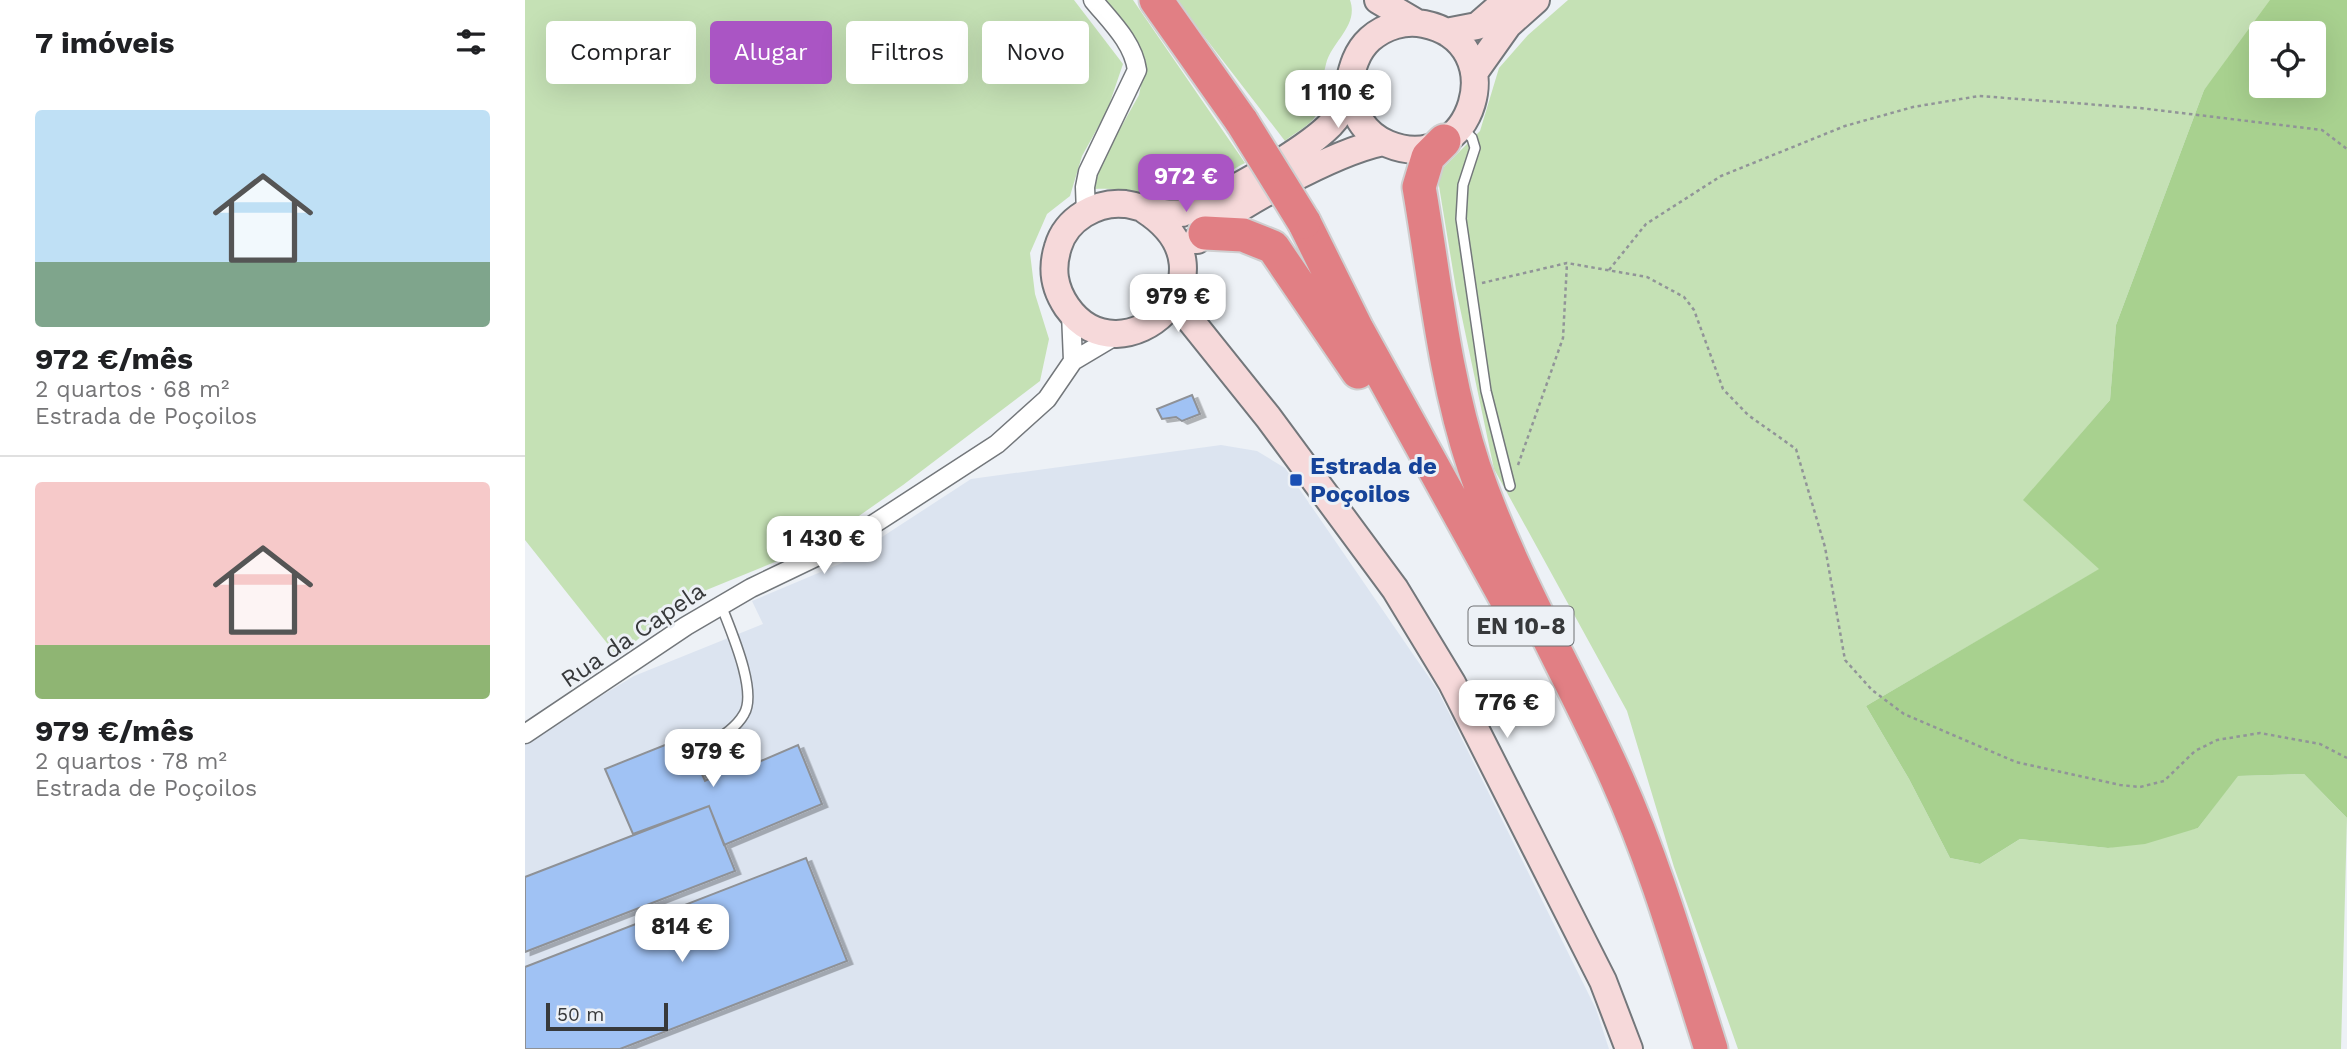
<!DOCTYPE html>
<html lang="pt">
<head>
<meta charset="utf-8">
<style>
	body { margin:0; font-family:"Work Sans",sans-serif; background:#f2f2f2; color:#202124; height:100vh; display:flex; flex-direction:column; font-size:26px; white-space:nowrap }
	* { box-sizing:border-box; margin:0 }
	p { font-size:23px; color:#757577 }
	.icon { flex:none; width:38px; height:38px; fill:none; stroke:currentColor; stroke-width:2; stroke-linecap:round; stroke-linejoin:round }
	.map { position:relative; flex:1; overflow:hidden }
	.side { display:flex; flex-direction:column; background:#fff; width:525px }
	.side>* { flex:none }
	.guide { position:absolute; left:21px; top:21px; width:665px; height:63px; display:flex; gap:14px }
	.controls { position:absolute; left:1724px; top:21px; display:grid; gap:14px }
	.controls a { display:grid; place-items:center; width:77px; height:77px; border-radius:7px; background:#fff; box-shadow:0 7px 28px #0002; font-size:35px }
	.scale { position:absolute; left:21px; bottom:18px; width:122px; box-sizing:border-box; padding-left:7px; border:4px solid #37393b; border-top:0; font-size:19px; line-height:24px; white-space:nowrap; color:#37393b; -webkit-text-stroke:5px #edf1f6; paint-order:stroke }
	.price { position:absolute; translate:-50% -60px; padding:0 16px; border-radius:14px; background:#fff; color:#222; font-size:23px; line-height:46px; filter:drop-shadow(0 2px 4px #0008) }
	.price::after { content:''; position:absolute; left:50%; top:42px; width:21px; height:16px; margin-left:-10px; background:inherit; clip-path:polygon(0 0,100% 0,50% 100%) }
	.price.selected { background:#aa55c4; color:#fff }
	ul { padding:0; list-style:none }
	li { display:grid; align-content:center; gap:14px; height:371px; padding:0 35px }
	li+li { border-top:2px solid #e0e0e0 }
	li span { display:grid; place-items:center; height:217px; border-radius:7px; color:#555 }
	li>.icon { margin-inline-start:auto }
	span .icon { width:126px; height:126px; fill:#fffc; stroke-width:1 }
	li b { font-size:30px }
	h2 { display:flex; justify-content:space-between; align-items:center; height:84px; padding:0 35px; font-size:30px }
	.chip { padding:0 24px; border-radius:7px; background:#fff; box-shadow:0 7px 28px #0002; font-size:24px; line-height:63px }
	.chip.selected { background:#aa55c4; color:#fff }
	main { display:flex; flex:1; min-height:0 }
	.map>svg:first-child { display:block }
	.built { fill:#dce4f0 }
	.green { fill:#c5e1b5 }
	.forest { fill:#a8d18f; fill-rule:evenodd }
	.building { fill:#a0c2f4; stroke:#8e9196; stroke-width:2; filter:url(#shadow) }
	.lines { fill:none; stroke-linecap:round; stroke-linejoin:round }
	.lane-casing { stroke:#73777b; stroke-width:12 }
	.street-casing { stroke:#73777b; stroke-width:21 }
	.secondary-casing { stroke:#73777b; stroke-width:30 }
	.highway-casing { stroke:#cfcfd0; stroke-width:37 }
	.path { stroke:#919498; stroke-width:2.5; stroke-dasharray:3.5 3.5; stroke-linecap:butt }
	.lane { stroke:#fff; stroke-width:9 }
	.street { stroke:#fff; stroke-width:18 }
	.secondary { stroke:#f6d9da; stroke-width:26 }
	.highway { stroke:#e17f84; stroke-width:33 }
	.highway-bridge-casing { stroke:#cfcfd0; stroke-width:37; stroke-linecap:butt }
	.highway-bridge { stroke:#e17f84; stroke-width:33 }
	.transit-dot { fill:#1a4fb4; stroke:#edf1f6; stroke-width:2.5 }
	.labels { text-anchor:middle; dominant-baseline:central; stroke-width:6; stroke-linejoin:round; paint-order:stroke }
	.shield { fill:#edf1f6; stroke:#6e7073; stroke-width:2 }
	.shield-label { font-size:23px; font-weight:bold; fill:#37393b }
	.transit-label { font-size:24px; font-weight:bold; fill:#164399; stroke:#edf1f6; text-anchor:start }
	.street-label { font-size:24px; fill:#37393b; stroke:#edf1f6 }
</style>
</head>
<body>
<main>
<section class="side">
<h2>7 imóveis<svg class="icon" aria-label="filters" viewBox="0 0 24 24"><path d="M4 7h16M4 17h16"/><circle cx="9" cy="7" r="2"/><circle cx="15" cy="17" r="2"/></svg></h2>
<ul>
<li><span style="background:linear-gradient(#bfe0f5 70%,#7fa58c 0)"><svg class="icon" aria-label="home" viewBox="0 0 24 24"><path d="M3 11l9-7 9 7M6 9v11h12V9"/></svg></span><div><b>972 €/mês</b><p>2 quartos · 68 m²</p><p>Estrada de Poçoilos</p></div></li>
<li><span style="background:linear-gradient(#f6c9c9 75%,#8fb573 0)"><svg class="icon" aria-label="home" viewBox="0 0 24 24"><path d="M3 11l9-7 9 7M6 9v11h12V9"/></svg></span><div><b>979 €/mês</b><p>2 quartos · 78 m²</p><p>Estrada de Poçoilos</p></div></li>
</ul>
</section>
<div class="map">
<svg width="1822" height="1049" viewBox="0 0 1822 1049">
	<defs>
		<filter id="shadow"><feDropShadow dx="5.5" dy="3" stdDeviation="0" flood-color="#0004"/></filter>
	</defs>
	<rect width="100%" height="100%" fill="#edf1f6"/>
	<!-- built -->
	<path class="built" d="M696 445 732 451 760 468 912 689 1071 1009 1084 1049H0V742L109 676 238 624 227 601 317 563 446 479Z"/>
	<!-- green -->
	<path class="green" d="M0 0H549L598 64 582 111 557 156 545 196 522 214 505 253 510 294 524 339 515 381 378 485 294 544 157 600 93 657 0 540Z
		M574 0H608L720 163C694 176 659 204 629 198 604 194 596 187 569 189L577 161 614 95 621 61Z
		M651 0H825C834 26 807 41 801 64 796 81 799 101 790 117 784 126 768 134 760 141Z
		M1043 0H1753L1679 90 1591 325 1585 400 1499 500 1575 569 1341 706 1384 779 1425 858 1455 864 1495 839 1583 848 1673 828 1712 776 1779 774 1822 818 1816 1049H1213L1149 867 1102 711 969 469 931 289 912 174 955 131 974 68 1003 35Z"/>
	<!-- forest -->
	<path class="forest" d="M1745 0H1822V818L1779 774 1713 776 1673 828 1620 844 1583 848 1495 839 1455 864 1425 858 1384 779 1341 706 1574 569 1498 500 1585 400 1591 325 1679 90ZM1788 33V86H1736V33Z"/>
	<!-- building -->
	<path class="building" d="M667 395 675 414 657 421 651 417 637 419 632 409Z
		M160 737 180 781 188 777 183 762 218 750 229 764 273 745 297 804 199 845 184 806 108 834 80 769Z
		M184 806 210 871 0 952V877Z
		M281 858 322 961 95 1049H0V967Z"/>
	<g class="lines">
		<defs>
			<path id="lane" d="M937 128 947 138 950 148 938 185 936 219 961 391 985 486
				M178 748C192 739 210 730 219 714 233 691 205 629 196 605"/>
			<path id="street" d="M561 213 560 187 563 172 612 70C608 42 586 22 568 0
				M546 313 548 361
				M0 734 161 626 226 588 318 544 472 444 522 399 548 361 595 333"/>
			<path id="secondary" d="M853 0 892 23
				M921 32 952 26 982 0
				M949 73 983 25 1011 0
				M620 210C720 275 597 385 542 307 529 288 526 269 533 247 541 219 572 201 600 204 620 207 636 216 657 213 690 201 797 144 813 115 827 90 822 60 845 39 860 26 880 20 899 24 989 42 948 179 863 144 838 134 827 111 824 86
				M672 240C707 207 810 152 858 142
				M650 301 743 417 870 589 927 683 1078 981 1104 1049"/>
			<path id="highway" d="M631 0 717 122
				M919 141 903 157 894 187C910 280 919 377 949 467 986 576 1046 675 1092 779 1131 866 1157 958 1186 1049
				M779 222 832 329 990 615
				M680 233 718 235 748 247 833 372"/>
		</defs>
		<!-- lane casing -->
		<use href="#lane" class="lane-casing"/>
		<!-- street casing -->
		<use href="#street" class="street-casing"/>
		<!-- secondary casing -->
		<use href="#secondary" class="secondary-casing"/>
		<!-- highway casing -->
		<use href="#highway" class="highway-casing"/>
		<!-- path -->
		<path class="path" d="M1084 270 1121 224 1196 176 1320 126 1388 107 1454 96 1615 108 1797 130 1822 149
			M957 283 1042 263 1122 277 1159 297 1169 310 1198 389 1223 415 1271 449 1300 547 1320 660 1347 690 1379 714 1491 762 1595 785 1615 787 1639 781 1670 751 1692 740 1735 733 1795 744 1822 758
			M993 465 1038 338 1042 263"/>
		<!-- lane -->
		<use href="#lane" class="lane"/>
		<!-- street -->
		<use href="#street" class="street"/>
		<!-- secondary -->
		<use href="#secondary" class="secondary"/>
		<!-- highway -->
		<use href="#highway" class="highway"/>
		<defs>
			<path id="highway-bridge" d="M717 122 779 222"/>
		</defs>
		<!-- highway-bridge casing -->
		<use href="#highway-bridge" class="highway-bridge-casing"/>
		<!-- highway-bridge -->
		<use href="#highway-bridge" class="highway-bridge"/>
	</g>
	<!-- markers -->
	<rect class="transit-dot" x="764" y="473" width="14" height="14" rx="3.5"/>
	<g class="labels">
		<!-- shield labels -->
		<rect class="shield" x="943.5" y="606.5" width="105" height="39" rx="5"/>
		<g class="shield-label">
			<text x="996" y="626">EN 10-8</text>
		</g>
		<!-- transit labels -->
		<g class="transit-label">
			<text x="785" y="466">Estrada de<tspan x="785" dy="28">Poçoilos</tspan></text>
		</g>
		<!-- street labels -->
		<g class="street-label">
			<text transform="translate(108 635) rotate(-34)">Rua da Capela</text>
		</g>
	</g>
</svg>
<div class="controls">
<a><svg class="icon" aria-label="locate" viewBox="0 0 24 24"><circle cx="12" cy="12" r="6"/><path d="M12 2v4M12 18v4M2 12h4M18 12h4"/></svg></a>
</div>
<div class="scale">50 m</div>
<b class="price" style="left:813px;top:130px">1 110 €</b>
<b class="price selected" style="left:661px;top:214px">972 €</b>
<b class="price" style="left:653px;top:334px">979 €</b>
<b class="price" style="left:299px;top:576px">1 430 €</b>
<b class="price" style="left:982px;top:740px">776 €</b>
<b class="price" style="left:188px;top:789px">979 €</b>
<b class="price" style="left:157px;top:964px">814 €</b>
<div class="guide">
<a class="chip">Comprar</a>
<a class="chip selected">Alugar</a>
<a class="chip">Filtros</a>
<a class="chip">Novo</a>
</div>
</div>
</main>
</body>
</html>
